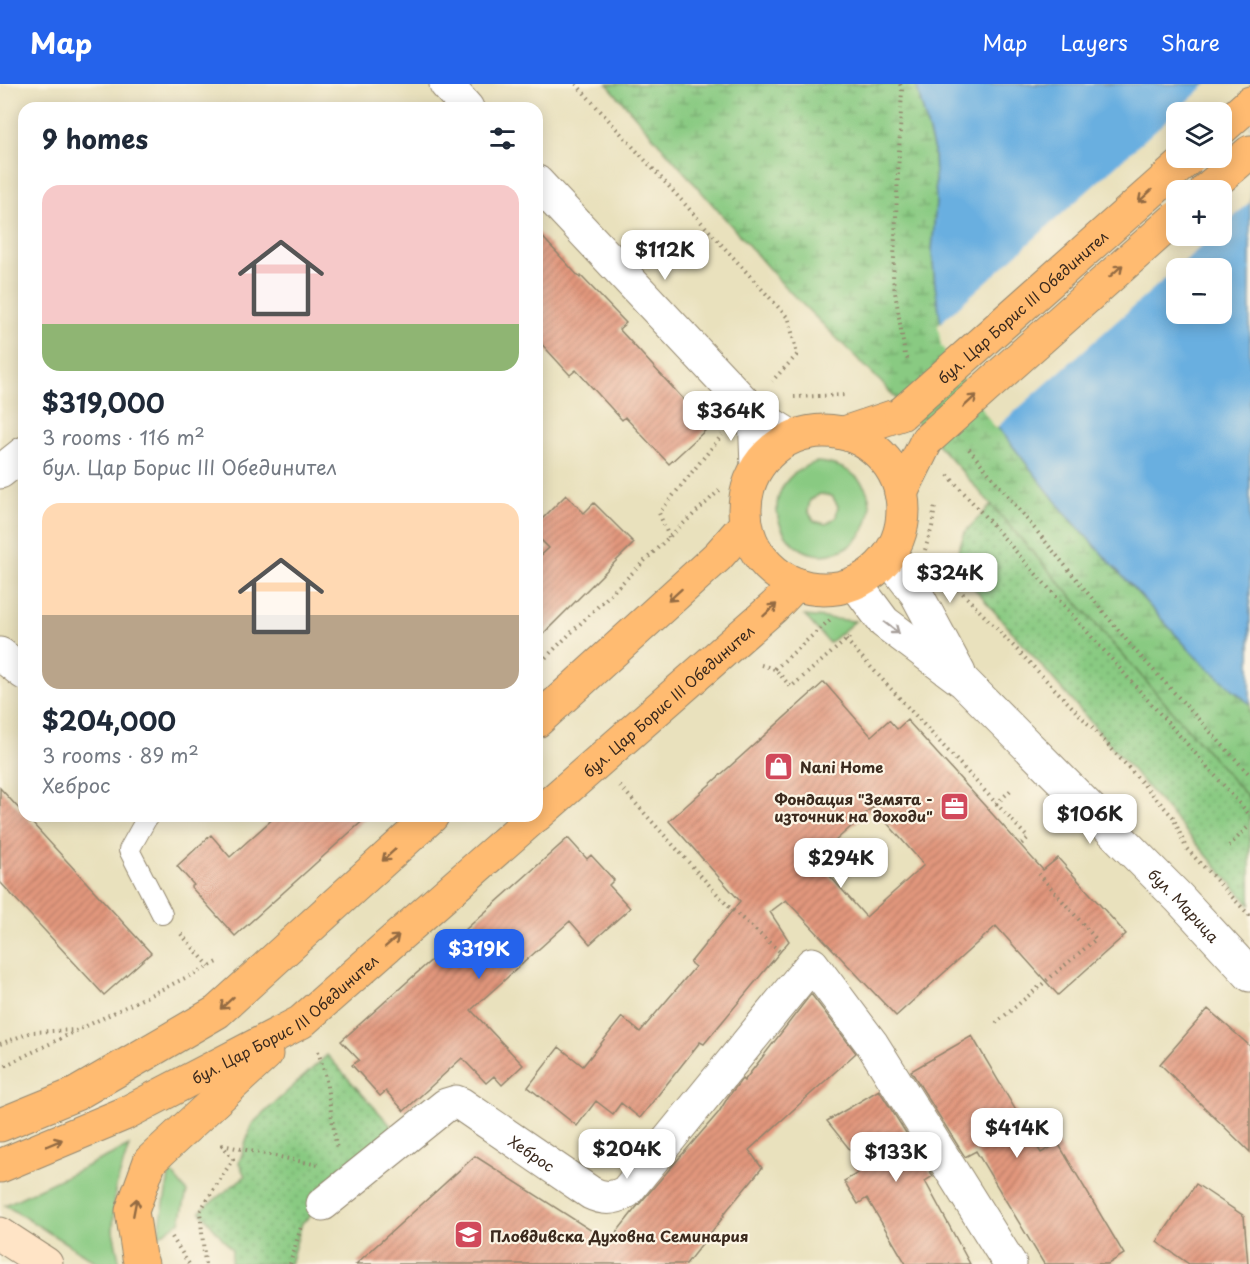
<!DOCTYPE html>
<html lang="en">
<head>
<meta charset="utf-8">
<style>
	body { margin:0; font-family:"Playpen Sans",sans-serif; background:#f6f6f7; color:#1f2937; height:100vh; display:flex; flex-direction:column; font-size:22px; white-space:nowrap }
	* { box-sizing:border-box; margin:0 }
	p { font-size:20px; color:#747a83 }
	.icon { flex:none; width:33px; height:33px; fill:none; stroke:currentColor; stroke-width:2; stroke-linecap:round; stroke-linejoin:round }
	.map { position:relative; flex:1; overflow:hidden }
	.details { position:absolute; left:18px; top:18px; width:525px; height:720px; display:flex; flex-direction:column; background:#fff; border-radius:18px; box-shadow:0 3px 15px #0003 }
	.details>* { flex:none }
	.controls { position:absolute; left:1166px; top:18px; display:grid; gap:12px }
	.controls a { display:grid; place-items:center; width:66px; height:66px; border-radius:12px; background:#fff; box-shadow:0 3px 15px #0003; font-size:30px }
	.price { position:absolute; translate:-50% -51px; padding:0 14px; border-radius:12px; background:#fff; color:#222; font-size:20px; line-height:39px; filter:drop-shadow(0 2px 3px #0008) }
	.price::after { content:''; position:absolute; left:50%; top:36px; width:18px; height:14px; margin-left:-9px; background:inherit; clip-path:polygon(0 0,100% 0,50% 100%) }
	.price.on { background:#2563eb; color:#fff }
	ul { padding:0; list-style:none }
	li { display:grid; align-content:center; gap:12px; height:318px; padding:0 24px }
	li span { display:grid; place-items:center; height:186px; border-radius:18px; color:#555 }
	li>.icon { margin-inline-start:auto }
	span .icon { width:108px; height:108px; fill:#fffc; stroke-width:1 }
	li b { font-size:26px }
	h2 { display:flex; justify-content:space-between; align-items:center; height:72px; padding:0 24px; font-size:26px }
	header { display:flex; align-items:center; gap:36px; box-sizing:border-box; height:84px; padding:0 30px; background:#2563eb; color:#fff }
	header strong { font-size:28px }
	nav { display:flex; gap:33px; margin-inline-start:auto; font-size:21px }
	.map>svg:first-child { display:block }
	.green { fill:#89ca82; stroke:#627a50; stroke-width:1.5; fill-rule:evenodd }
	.wetland { fill:url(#wetland-marsh); stroke:#627a50; stroke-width:1.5 }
	.park { fill:url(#park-dots); stroke:#627a50; stroke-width:1.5 }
	.water { fill:#69afe0; stroke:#526c7f; stroke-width:1.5; fill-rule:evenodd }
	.pier { fill:#e9e1bd; fill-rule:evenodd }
	.building { fill:url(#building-hatch); fill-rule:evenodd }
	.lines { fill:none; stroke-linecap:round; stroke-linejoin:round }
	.service-casing { stroke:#92866e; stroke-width:22 }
	.minor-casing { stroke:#92866e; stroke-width:35 }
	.tertiary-casing { stroke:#92866e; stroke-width:35 }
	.secondary-casing { stroke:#92866e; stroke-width:35 }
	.primary-casing { stroke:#92866e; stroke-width:35 }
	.path { stroke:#92866e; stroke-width:4; stroke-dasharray:1.5 4.5; stroke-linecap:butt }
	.service { stroke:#fff; stroke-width:20 }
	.minor { stroke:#fff; stroke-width:33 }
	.tertiary { stroke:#fff; stroke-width:33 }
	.secondary { stroke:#ffe4c6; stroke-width:33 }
	.primary { stroke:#ffbb71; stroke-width:33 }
	.primary-bridge-casing { stroke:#92866e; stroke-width:35; stroke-linecap:butt }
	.primary-bridge { stroke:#ffbb71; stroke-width:33 }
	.oneway { stroke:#936b43 }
	.oneway2 { stroke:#a79f9a }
	.labels { text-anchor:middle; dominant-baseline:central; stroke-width:4.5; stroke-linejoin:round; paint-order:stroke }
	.street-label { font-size:15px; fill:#3b2a1e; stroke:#fcf5e5 }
	.poi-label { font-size:15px; font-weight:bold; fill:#3b2a1e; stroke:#fcf5e5; text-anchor:start }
</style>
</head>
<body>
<header>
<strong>Map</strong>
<nav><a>Map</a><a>Layers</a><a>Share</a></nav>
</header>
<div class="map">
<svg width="1250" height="1180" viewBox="0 0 1250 1180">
	<defs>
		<pattern id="wetland-marsh" width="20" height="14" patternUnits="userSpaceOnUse" patternTransform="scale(1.5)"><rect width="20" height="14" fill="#89ca82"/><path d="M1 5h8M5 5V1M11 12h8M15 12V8" fill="none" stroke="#71a46a"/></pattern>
		<pattern id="park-dots" width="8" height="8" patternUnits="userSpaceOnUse" patternTransform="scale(1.5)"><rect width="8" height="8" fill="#89ca82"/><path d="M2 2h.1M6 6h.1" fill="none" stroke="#71a46a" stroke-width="1.8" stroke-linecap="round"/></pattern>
		<pattern id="building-hatch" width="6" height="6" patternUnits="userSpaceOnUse" patternTransform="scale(1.5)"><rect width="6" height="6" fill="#e2977d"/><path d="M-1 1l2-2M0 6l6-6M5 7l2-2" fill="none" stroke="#b87b66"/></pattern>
	</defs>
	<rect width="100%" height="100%" fill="#fcf5e5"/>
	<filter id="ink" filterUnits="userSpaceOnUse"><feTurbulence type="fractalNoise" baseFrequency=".0167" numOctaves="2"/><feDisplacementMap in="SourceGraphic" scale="12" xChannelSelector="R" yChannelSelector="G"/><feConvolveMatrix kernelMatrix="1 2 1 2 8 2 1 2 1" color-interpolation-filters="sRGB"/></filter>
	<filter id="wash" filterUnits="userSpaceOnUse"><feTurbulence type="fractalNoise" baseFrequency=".008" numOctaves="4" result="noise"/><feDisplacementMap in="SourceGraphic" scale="24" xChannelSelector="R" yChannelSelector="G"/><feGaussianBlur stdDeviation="1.35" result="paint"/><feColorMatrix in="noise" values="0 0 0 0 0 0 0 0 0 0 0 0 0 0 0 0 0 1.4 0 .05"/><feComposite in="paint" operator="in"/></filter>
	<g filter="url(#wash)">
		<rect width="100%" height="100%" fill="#e9e1bd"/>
		<!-- green -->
		<path class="green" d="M817 378C854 380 883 408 864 446 859 454 853 461 844 465 787 494 741 402 817 378ZM820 410 832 412 838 422 836 433 826 440 814 437 808 427 810 416Z
			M805 532 855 537 829 559Z
			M129 1062 115 1106 113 1147 120 1180H99L5 1121Z
			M170 1087 187 1108 180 1138 158 1152Z"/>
		<!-- wetland -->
		<path class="wetland" d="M607 0H916L934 67 936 118 932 167 935 201 987 329 1065 429 1154 527 1197 574 1250 620V716L959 384 880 297 785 203Z"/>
		<!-- park -->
		<path class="park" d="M991 421 1250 716V821L953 480 965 448Z
			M327 971 403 1055 302 1139 290 1180H231L232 1166 200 1127 245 1092 239 1079 252 1040Z"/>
		<!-- water -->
		<path class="water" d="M916 0H1250V620L1197 574 1065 429 987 329 944 260 935 201 932 167 936 118 934 67ZM1176 28H1221V74H1176ZM1176 106H1221V152H1176ZM1176 184H1221V230H1176Z"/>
		<!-- pier -->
		<path class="pier" d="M1207 0H1250V118L1221 144V106H1176V152H1213L995 345 941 261 938 241ZM1176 28H1221V74H1176Z"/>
		<g id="blocks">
			<!-- building -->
			<path class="building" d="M537 147 580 194 581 192 626 239 619 245 709 343 669 380 625 333 622 336 576 286 570 291 537 255Z
				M566 411 584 429 594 419 634 459 537 556V475L549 464 537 452V440Z
				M824 598 871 652 889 636 897 645 907 636 1043 786 1058 774 1126 850 1058 911 996 842 896 932 786 816 770 828 789 857 704 960 700 958 640 1034 621 1019 613 1030 596 1017 577 1042 528 1003 559 963 583 982 622 933 640 948 695 883 690 879 740 817 669 737ZM873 723 924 781 866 833 815 775Z
				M0 704 151 869 104 911 0 798Z
				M276 732H368L235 852 191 803 194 801 177 782 211 751 230 773Z
				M568 754 587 775 591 771 614 796 609 801 630 824 590 860 570 837 471 926 523 981 502 1001 494 992 486 999 462 974 404 1027 386 1007 380 1012 352 981 359 976 341 957Z
				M811 910 856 969 749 1066 762 1084 723 1131 724 1132 686 1180H356L475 1072 609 1158 635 1125 719 1028 728 1013 742 995 744 997Z
				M1208 925 1250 962V1068L1160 980Z
				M972 952 1041 1069 1058 1059 1124 1170 1108 1180H1044L976 1067 965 1073 911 987Z
				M879 1006 933 1092 925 1097 970 1180H906L867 1114 858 1120 844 1097 858 1089 850 1076 855 1072 827 1037Z
				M1196 1100 1244 1132 1248 1180H1189L1157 1158Z"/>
		</g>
	</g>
	<g filter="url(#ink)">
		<use href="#blocks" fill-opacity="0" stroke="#92866e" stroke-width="1.5"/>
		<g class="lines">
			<defs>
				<path id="service" d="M148 732 129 766 162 830"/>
				<g id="minor">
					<path d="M0 388 24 369"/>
					<path d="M0 570 24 589"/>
					<path id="s1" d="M323 1120 446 1021 456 1018 461 1020 591 1109C603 1115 614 1115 626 1108L812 880 872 960 1010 1180"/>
				</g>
				<g id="tertiary">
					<path d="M446 0 467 24"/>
					<path d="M537 98 755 330 792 353"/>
					<path d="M755 330 757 383"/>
					<path d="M888 473 916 509 959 589"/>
					<path id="s2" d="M855 499 884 538 964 598 1179 814 1250 891"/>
				</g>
				<path id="secondary" d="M0 1150 46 1180"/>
				<g id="primary">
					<path d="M1221 45 1250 19"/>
					<path d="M1206 106 1250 68"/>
					<circle cx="824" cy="426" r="79"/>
					<path d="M844 349 901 330"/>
					<path d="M901 409 927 356"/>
					<path d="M537 637 718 472 746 440"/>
					<path id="s3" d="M537 731 774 523 796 500"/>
					<path d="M0 1041 76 1010 217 928 432 732"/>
					<path id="s4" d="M0 1082 124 1030 301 938 535 732"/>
					<path d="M142 1180 139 1173 132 1127 150 1077 266 970"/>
				</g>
			</defs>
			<!-- service casing -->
			<use href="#service" class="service-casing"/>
			<!-- minor casing -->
			<use href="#minor" class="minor-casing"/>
			<!-- tertiary casing -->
			<use href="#tertiary" class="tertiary-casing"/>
			<!-- secondary casing -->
			<use href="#secondary" class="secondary-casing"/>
			<!-- primary casing -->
			<use href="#primary" class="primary-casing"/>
			<!-- path -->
			<path class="path" d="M576 0 789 235 797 271 772 297
				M900 0 902 5 893 195 905 271 909 277
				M794 313 846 311
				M969 365 1133 564 1250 691
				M948 391 1250 731
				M669 453 659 429 722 351
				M925 466 932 443 935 421
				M946 492 1099 651 1173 733 1186 764 1250 832
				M846 556 1028 754 1020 761
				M761 581 775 585 791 603 852 551
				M537 582 669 453 722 404
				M775 585 833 533
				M620 702 728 822 779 867
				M996 720 1013 704
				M1229 762 1250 741
				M181 850 210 883
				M996 939 1096 855 1039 790
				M0 960 32 948 76 946
				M318 967 325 990 337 1066
				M0 984 218 878
				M222 1061 318 1081
				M172 1153 189 1180
				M205 1180 200 1127 233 1075 222 1061 224 1057
				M290 1180 301 1143"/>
			<!-- service -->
			<use href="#service" class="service"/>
			<!-- minor -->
			<use href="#minor" class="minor"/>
			<!-- tertiary -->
			<use href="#tertiary" class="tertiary"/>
			<!-- secondary -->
			<use href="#secondary" class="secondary"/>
			<!-- primary -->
			<use href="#primary" class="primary"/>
			<defs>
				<g id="primary-bridge">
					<path id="s5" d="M901 330 1189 74"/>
					<path d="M927 356 1176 134"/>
				</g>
			</defs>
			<!-- primary-bridge casing -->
			<use href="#primary-bridge" class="primary-bridge-casing"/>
			<!-- primary-bridge -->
			<use href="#primary-bridge" class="primary-bridge"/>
		</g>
		<!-- one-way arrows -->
		<defs><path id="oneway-shaft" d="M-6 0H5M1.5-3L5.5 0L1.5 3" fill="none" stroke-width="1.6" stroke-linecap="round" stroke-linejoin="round" transform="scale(1.5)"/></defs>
		<g class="oneway">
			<use href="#oneway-shaft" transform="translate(1145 112) rotate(138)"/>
			<use href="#oneway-shaft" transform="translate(1116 187) rotate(-42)"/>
			<use href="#oneway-shaft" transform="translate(970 317) rotate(-42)"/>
			<use href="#oneway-shaft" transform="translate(675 511) rotate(138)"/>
			<use href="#oneway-shaft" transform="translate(770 526) rotate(-43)"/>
			<use href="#oneway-shaft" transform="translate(389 771) rotate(138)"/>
			<use href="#oneway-shaft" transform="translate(392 857) rotate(-41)"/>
			<use href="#oneway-shaft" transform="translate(227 919) rotate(138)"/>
			<use href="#oneway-shaft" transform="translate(54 1059) rotate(-23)"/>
			<use href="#oneway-shaft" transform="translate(135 1123) rotate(-79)"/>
		</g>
		<use class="oneway2" href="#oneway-shaft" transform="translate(892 544) rotate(37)"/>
	</g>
	<!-- icons -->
	<defs>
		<symbol id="shop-square" viewBox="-11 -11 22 22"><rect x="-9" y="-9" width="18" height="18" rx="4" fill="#d1495b" stroke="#fcf5e5"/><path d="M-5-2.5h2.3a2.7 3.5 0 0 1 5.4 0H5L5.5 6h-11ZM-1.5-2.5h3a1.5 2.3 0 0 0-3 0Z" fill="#fff"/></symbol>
		<symbol id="office-square" viewBox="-11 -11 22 22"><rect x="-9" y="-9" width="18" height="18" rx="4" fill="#d1495b" stroke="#fcf5e5"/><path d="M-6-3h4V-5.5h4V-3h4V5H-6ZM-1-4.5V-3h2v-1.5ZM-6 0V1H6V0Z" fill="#fff"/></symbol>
		<symbol id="university-square" viewBox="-11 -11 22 22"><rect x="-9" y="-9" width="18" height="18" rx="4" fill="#d1495b" stroke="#fcf5e5"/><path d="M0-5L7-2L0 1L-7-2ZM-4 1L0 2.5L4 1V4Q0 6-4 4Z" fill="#fff"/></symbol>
	</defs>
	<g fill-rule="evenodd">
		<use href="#shop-square" x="762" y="666" width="33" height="33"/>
		<use href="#office-square" x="938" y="706" width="33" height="33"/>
		<use href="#university-square" x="452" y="1134" width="33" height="33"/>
	</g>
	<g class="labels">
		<!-- street labels -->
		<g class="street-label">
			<text stroke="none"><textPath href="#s5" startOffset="162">бул. Цар Борис III Обединител</textPath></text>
			<text stroke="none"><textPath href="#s3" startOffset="174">бул. Цар Борис III Обединител</textPath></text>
			<text stroke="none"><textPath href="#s2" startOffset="462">бул. Марица</textPath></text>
			<text stroke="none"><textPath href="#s4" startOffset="322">бул. Цар Борис III Обединител</textPath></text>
			<text stroke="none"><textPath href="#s1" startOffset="260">Хеброс</textPath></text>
		</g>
		<!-- poi labels -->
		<g class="poi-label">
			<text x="800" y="682">Nani Home</text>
			<text x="933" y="714" text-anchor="end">Фондация "Земята -<tspan x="933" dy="17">източник на доходи"</tspan></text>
			<text x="490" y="1151">Пловдивска Духовна Семинария</text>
		</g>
	</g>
</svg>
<div class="controls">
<a><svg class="icon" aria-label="layers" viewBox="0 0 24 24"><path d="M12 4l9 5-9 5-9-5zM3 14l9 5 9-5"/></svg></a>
<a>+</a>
<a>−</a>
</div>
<b class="price" style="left:665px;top:197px">$112K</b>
<b class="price" style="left:731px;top:358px">$364K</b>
<b class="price" style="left:950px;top:520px">$324K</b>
<b class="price" style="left:1090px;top:761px">$106K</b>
<b class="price" style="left:841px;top:805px">$294K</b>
<b class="price on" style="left:479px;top:896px">$319K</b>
<b class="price" style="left:1017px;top:1075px">$414K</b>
<b class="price" style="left:627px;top:1096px">$204K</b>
<b class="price" style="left:896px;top:1099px">$133K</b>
<section class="details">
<h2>9 homes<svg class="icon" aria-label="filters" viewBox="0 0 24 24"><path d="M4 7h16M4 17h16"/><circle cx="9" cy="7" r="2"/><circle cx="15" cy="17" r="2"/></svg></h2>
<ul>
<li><span style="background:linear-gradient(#f6c9c9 75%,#8fb573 0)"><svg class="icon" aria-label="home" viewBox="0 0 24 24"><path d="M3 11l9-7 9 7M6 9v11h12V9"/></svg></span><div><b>$319,000</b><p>3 rooms · 116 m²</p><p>бул. Цар Борис III Обединител</p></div></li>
<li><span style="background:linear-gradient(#ffd9b3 60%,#b9a48a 0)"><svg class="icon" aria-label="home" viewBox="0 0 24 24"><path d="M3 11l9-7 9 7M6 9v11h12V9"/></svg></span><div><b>$204,000</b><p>3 rooms · 89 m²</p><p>Хеброс</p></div></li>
</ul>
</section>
</div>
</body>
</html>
